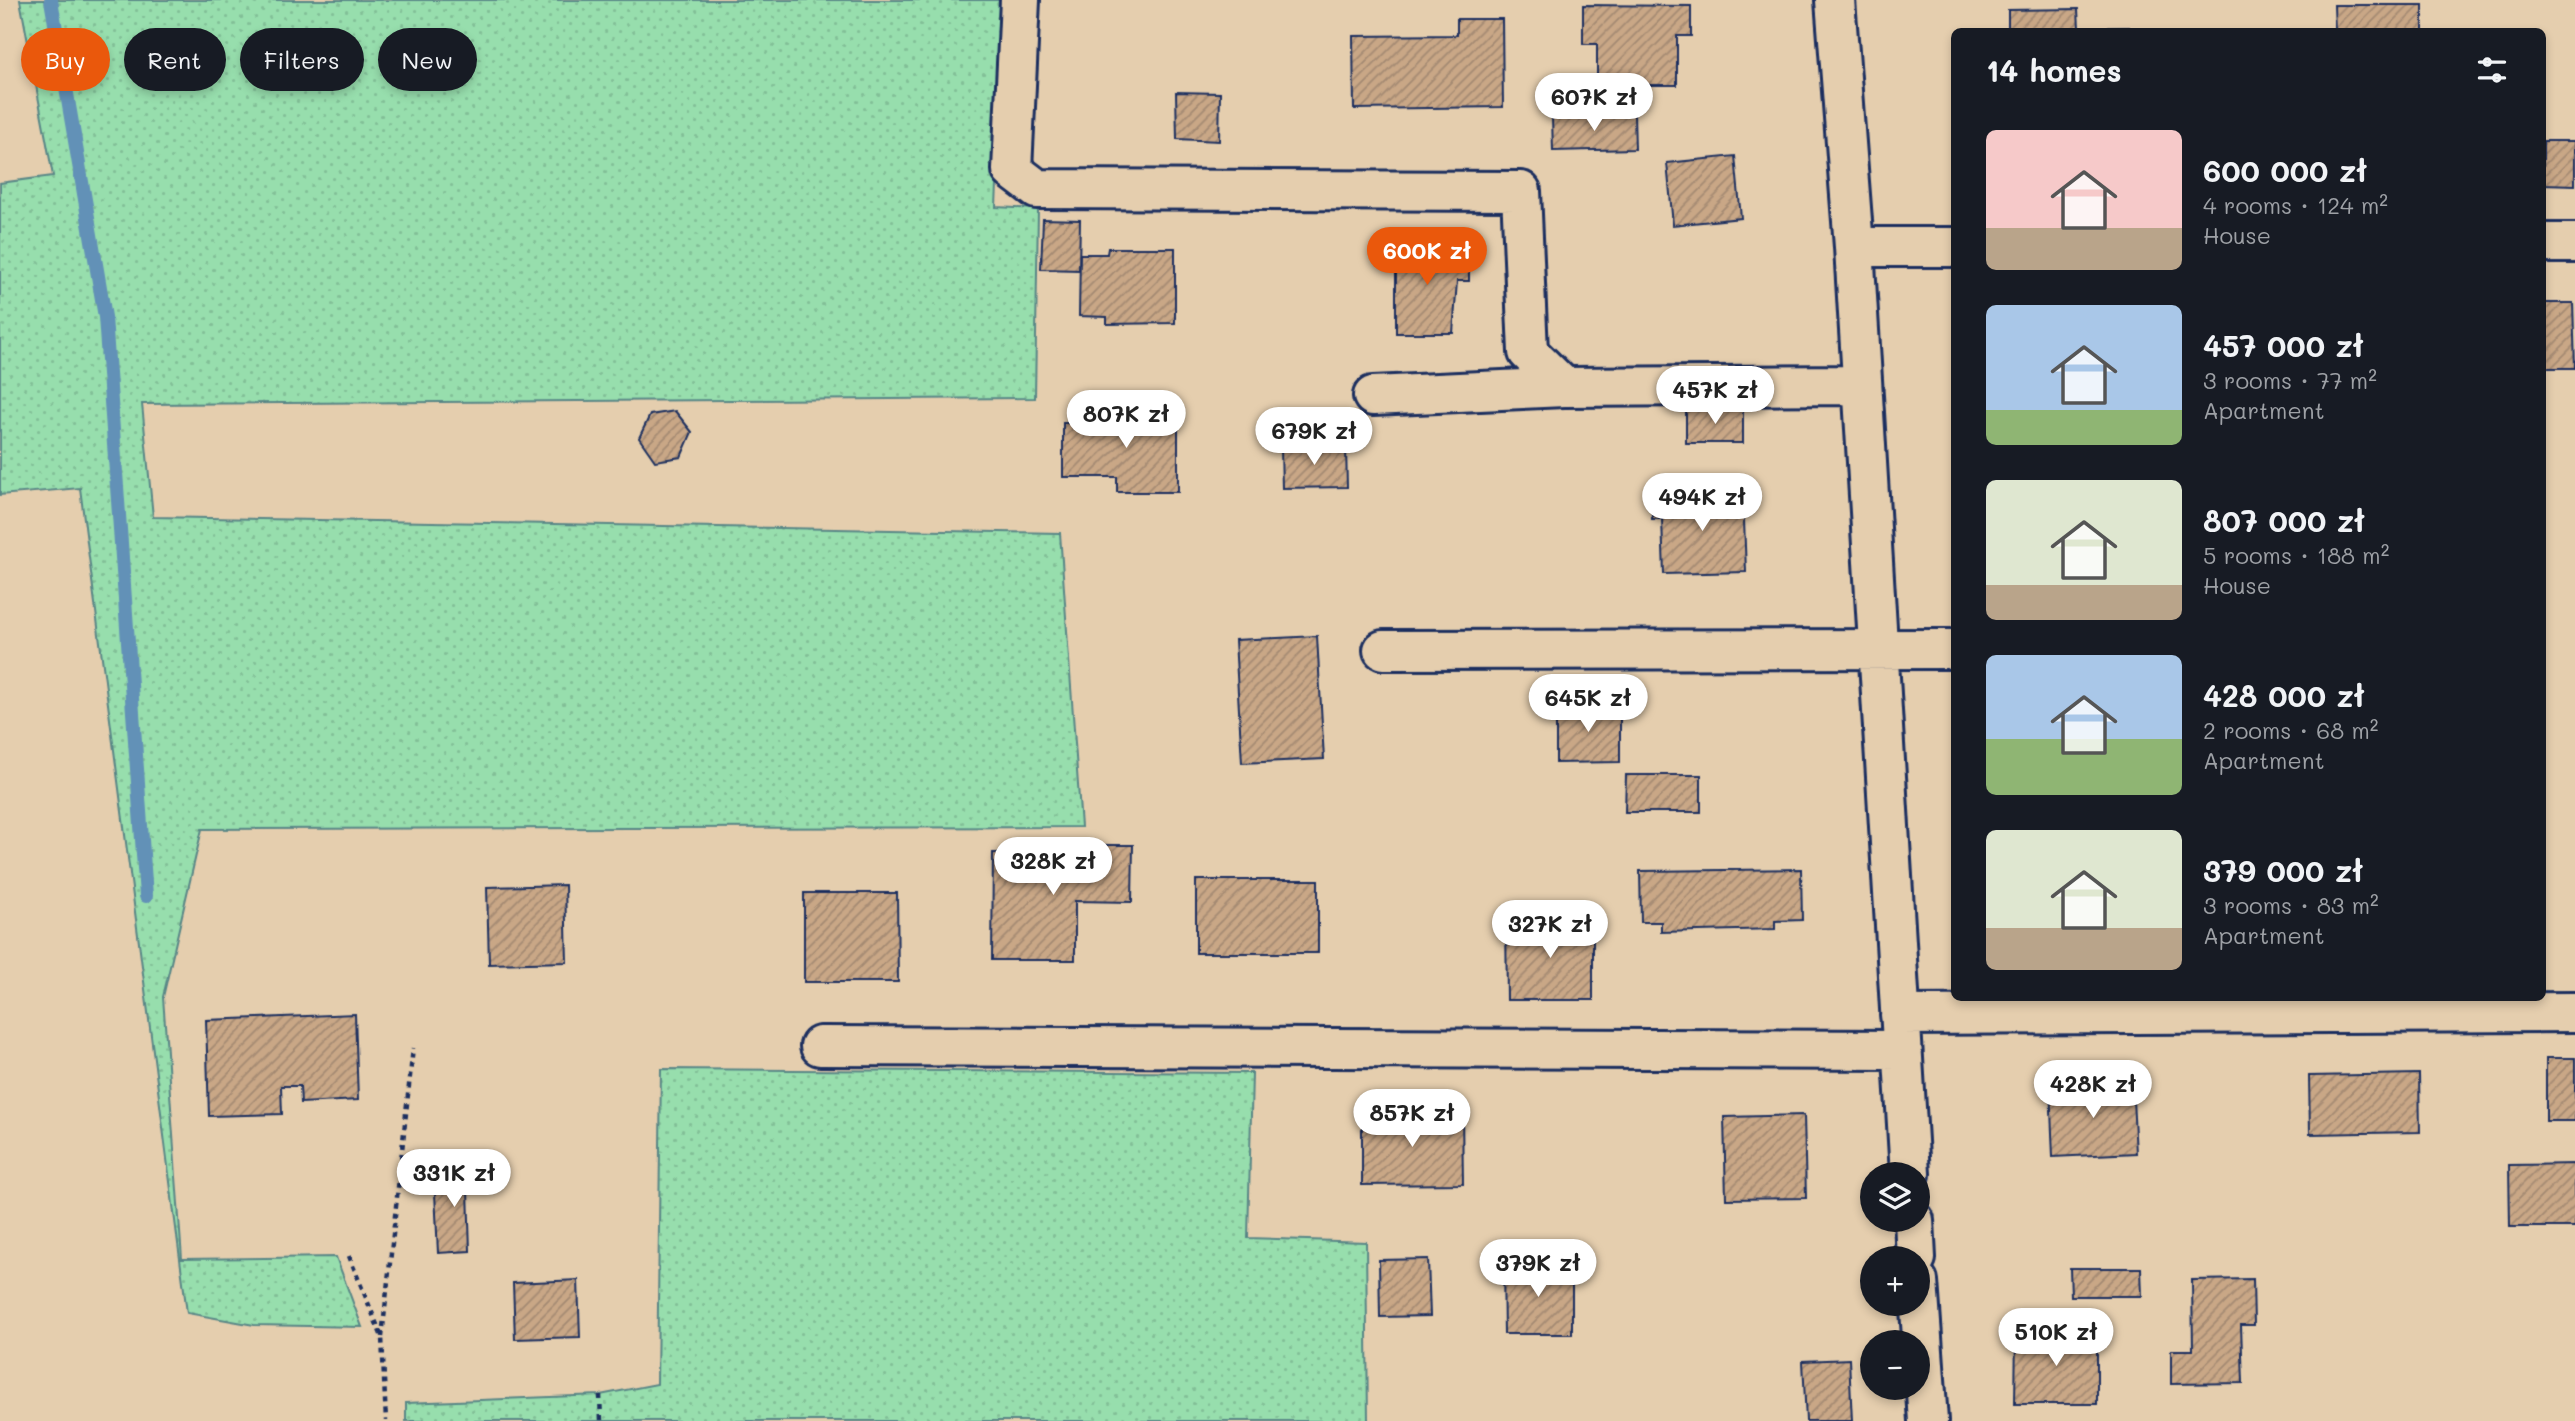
<!DOCTYPE html>
<html lang="en">
<head>
<meta charset="utf-8">
<style>
	body { margin:0; font-family:Mali,sans-serif; background:#20242c; color:#f1f3f6; height:100vh; display:flex; flex-direction:column; font-size:26px; white-space:nowrap }
	* { box-sizing:border-box; margin:0 }
	p { font-size:23px; color:#9ea1a6 }
	.icon { flex:none; width:38px; height:38px; fill:none; stroke:currentColor; stroke-width:2; stroke-linecap:round; stroke-linejoin:round }
	.map { position:relative; flex:1; overflow:hidden }
	.panel { position:absolute; left:1951px; top:28px; width:595px; height:973px; display:flex; flex-direction:column; background:#171b24; border-radius:10px; box-shadow:0 4px 10px #0003 }
	.panel>* { flex:none }
	.top-card { position:absolute; left:21px; top:28px; width:665px; height:63px; display:flex; gap:14px }
	.tools { position:absolute; left:1860px; top:1162px; display:grid; gap:14px }
	.tools a { display:grid; place-items:center; width:70px; height:70px; border-radius:50%; background:#171b24; box-shadow:0 4px 10px #0003; font-size:35px }
	.price { position:absolute; translate:-50% -60px; padding:0 16px; border-radius:24px; background:#fff; color:#222; font-size:23px; line-height:46px; filter:drop-shadow(0 2px 4px #0008) }
	.price::after { content:''; position:absolute; left:50%; top:42px; width:21px; height:16px; margin-left:-10px; background:inherit; clip-path:polygon(0 0,100% 0,50% 100%) }
	.price.selected { background:#ea580c; color:#fff }
	ul { padding:0; list-style:none }
	li { display:flex; align-items:center; gap:21px; height:175px; padding:0 35px }
	li span { display:grid; place-items:center; flex:none; width:196px; height:140px; border-radius:10px; color:#555 }
	li>.icon { margin-inline-start:auto }
	span .icon { width:84px; height:84px; fill:#fffc; stroke-width:1 }
	li b { font-size:30px }
	h2 { display:flex; justify-content:space-between; align-items:center; height:84px; padding:0 35px; font-size:30px }
	.chip { padding:0 24px; border-radius:32px; background:#171b24; box-shadow:0 4px 10px #0003; font-size:24px; line-height:63px }
	.chip.selected { background:#ea580c; color:#fff }
	.map>svg:first-child { display:block }
	.grass { fill:url(#grass-dots); stroke:#598686; stroke-width:2 }
	.lines { fill:none; stroke-linecap:round; stroke-linejoin:round }
	.stream { stroke:#6291b7; stroke-width:14 }
	.building { fill:url(#building-hatch); stroke:#1b2f5e; stroke-width:2 }
	.minor-casing { stroke:#1b2f5e; stroke-width:44 }
	.path { stroke:#1b2f5e; stroke-width:4.5; stroke-dasharray:5 5; stroke-linecap:butt }
	.minor { stroke:#e5ceae; stroke-width:38 }
</style>
</head>
<body>
<div class="map">
<svg width="2575" height="1421" viewBox="0 0 2575 1421">
	<defs>
		<pattern id="grass-dots" width="8" height="8" patternUnits="userSpaceOnUse" patternTransform="scale(1.75)"><rect width="8" height="8" fill="#97dead"/><path d="M2 2h.1M6 6h.1" fill="none" stroke="#82bf97" stroke-width="1.8" stroke-linecap="round"/></pattern>
		<pattern id="building-hatch" width="6" height="6" patternUnits="userSpaceOnUse" patternTransform="scale(1.75)"><rect width="6" height="6" fill="#c9a786"/><path d="M-1 1l2-2M0 6l6-6M5 7l2-2" fill="none" stroke="#a28871"/></pattern>
	</defs>
	<rect width="100%" height="100%" fill="#e5ceae"/>
	<filter id="ink" filterUnits="userSpaceOnUse"><feTurbulence type="fractalNoise" baseFrequency=".0143" numOctaves="2"/><feDisplacementMap in="SourceGraphic" scale="14" xChannelSelector="R" yChannelSelector="G"/><feConvolveMatrix kernelMatrix="1 2 1 2 8 2 1 2 1" color-interpolation-filters="sRGB"/></filter>
	<g filter="url(#ink)">
		<!-- grass -->
		<path class="grass" d="M20 0H1005L996 207 1038 209 1035 398 142 404 153 517 1060 533 1081 827 202 829 163 997 182 1259 336 1257 362 1327 254 1325 187 1313 80 488 0 495V183L53 176Z
			M661 1069 1252 1073 1248 1238 1366 1242 1368 1421H406V1403L600 1395 657 1384Z"/>
		<g class="lines">
			<!-- stream -->
			<path class="stream" d="M51 0 105 317 146 896"/>
		</g>
		<!-- building -->
		<path class="building" d="M1583 5 1691 6V36H1677V85H1597V44H1583Z
			M2334 5H2423V32H2335Z
			M2078 9 2079 28 2129 27V32H2008V10Z
			M1457 19H1502L1503 107 1354 109 1353 36 1457 35Z
			M1176 92 1220 93 1219 141 1177 139Z
			M1634 114 1635 149 1553 151 1552 117Z
			M2543 141H2575V185L2543 184Z
			M1735 156 1741 218 1673 225 1667 163Z
			M1043 219 1080 220 1079 270 1041 269Z
			M1396 243H1457V262H1469V281H1457L1453 333H1396Z
			M1108 248H1175V323L1107 324V317L1079 316 1080 254H1107Z
			M2543 303H2573L2575 368H2543Z
			M1117 409 1178 410V492H1117V477H1063V423H1117Z
			M1686 409H1743V443H1686Z
			M675 411 692 432 681 457 655 461 639 438 650 415Z
			M1346 447 1347 487 1282 488 1281 448Z
			M1743 494 1746 572 1664 574 1662 519H1652V496Z
			M1317 636 1324 759 1242 763 1235 640Z
			M1620 704V762L1556 763V705Z
			M1626 775H1701V812H1625Z
			M1063 845H1133L1132 902 1075 901V960H992L993 853H1063Z
			M1801 869 1802 920 1775 921V929L1661 932V922H1641L1640 871Z
			M1196 880H1318V953H1196Z
			M565 885 567 962 489 964 487 887Z
			M804 893H897L898 982H804Z
			M1506 921H1593V1000H1507Z
			M355 1014 358 1100 301 1103 300 1086H281L282 1114 209 1116 206 1020Z
			M2546 1058H2575V1121H2546Z
			M2419 1074 2420 1132 2310 1134 2309 1076Z
			M2132 1082 2136 1153 2053 1157 2050 1086Z
			M1462 1112 1463 1184 1362 1185V1113Z
			M1804 1115 1806 1198 1726 1199 1724 1117Z
			M2575 1164V1227H2510L2509 1165Z
			M482 1171 483 1189 468 1190 470 1251 438 1253 434 1173Z
			M1428 1259 1430 1316 1380 1317 1379 1260Z
			M1503 1265H1572V1334H1504Z
			M2070 1268H2141L2142 1296H2071Z
			M2253 1279 2254 1325H2241L2243 1383 2171 1384V1350H2193L2192 1280Z
			M578 1280 580 1337 515 1339 513 1283Z
			M2016 1332H2097V1404H2015Z
			M1849 1359 1852 1421H1806L1803 1361Z"/>
		<g class="lines">
			<defs>
				<path id="minor" d="M1020 0 1012 170 1037 189 1521 191 1528 352 1564 387 1862 385
					M1835 0 1854 247 1910 1174
					M2543 243H2575
					M1854 247H1955
					M1373 396 1564 387
					M1383 650 1955 649
					M1900 1015 2575 1012
					M820 1046 1902 1050
					M1914 1220 1916 1258
					M1918 1281 1928 1421"/>
			</defs>
			<!-- minor casing -->
			<use href="#minor" class="minor-casing"/>
			<!-- path -->
			<path class="path" d="M349 1256 382 1337 386 1421
				M382 1337 413 1048
				M600 1395 601 1421"/>
			<!-- minor -->
			<use href="#minor" class="minor"/>
		</g>
	</g>
</svg>
<div class="tools">
<a><svg class="icon" aria-label="layers" viewBox="0 0 24 24"><path d="M12 4l9 5-9 5-9-5zM3 14l9 5 9-5"/></svg></a>
<a>+</a>
<a>−</a>
</div>
<b class="price" style="left:1594px;top:133px">607K zł</b>
<b class="price selected" style="left:1427px;top:287px">600K zł</b>
<b class="price" style="left:1715px;top:426px">457K zł</b>
<b class="price" style="left:1126px;top:450px">807K zł</b>
<b class="price" style="left:1314px;top:467px">679K zł</b>
<b class="price" style="left:1702px;top:533px">494K zł</b>
<b class="price" style="left:1588px;top:734px">645K zł</b>
<b class="price" style="left:1053px;top:897px">328K zł</b>
<b class="price" style="left:1550px;top:960px">327K zł</b>
<b class="price" style="left:2093px;top:1120px">428K zł</b>
<b class="price" style="left:1412px;top:1149px">857K zł</b>
<b class="price" style="left:454px;top:1209px">331K zł</b>
<b class="price" style="left:1538px;top:1299px">379K zł</b>
<b class="price" style="left:2056px;top:1368px">510K zł</b>
<div class="top-card">
<a class="chip selected">Buy</a>
<a class="chip">Rent</a>
<a class="chip">Filters</a>
<a class="chip">New</a>
</div>
<section class="panel">
<h2>14 homes<svg class="icon" aria-label="filters" viewBox="0 0 24 24"><path d="M4 7h16M4 17h16"/><circle cx="9" cy="7" r="2"/><circle cx="15" cy="17" r="2"/></svg></h2>
<ul>
<li><span style="background:linear-gradient(#f6c9c9 70%,#b9a48a 0)"><svg class="icon" aria-label="home" viewBox="0 0 24 24"><path d="M3 11l9-7 9 7M6 9v11h12V9"/></svg></span><div><b>600 000 zł</b><p>4 rooms · 124 m²</p><p>House</p></div></li>
<li><span style="background:linear-gradient(#a9c7e8 75%,#8fb573 0)"><svg class="icon" aria-label="home" viewBox="0 0 24 24"><path d="M3 11l9-7 9 7M6 9v11h12V9"/></svg></span><div><b>457 000 zł</b><p>3 rooms · 77 m²</p><p>Apartment</p></div></li>
<li><span style="background:linear-gradient(#dfe7d0 75%,#b9a48a 0)"><svg class="icon" aria-label="home" viewBox="0 0 24 24"><path d="M3 11l9-7 9 7M6 9v11h12V9"/></svg></span><div><b>807 000 zł</b><p>5 rooms · 188 m²</p><p>House</p></div></li>
<li><span style="background:linear-gradient(#a9c7e8 60%,#8fb573 0)"><svg class="icon" aria-label="home" viewBox="0 0 24 24"><path d="M3 11l9-7 9 7M6 9v11h12V9"/></svg></span><div><b>428 000 zł</b><p>2 rooms · 68 m²</p><p>Apartment</p></div></li>
<li><span style="background:linear-gradient(#dfe7d0 70%,#b9a48a 0)"><svg class="icon" aria-label="home" viewBox="0 0 24 24"><path d="M3 11l9-7 9 7M6 9v11h12V9"/></svg></span><div><b>379 000 zł</b><p>3 rooms · 83 m²</p><p>Apartment</p></div></li>
</ul>
</section>
</div>
</body>
</html>
